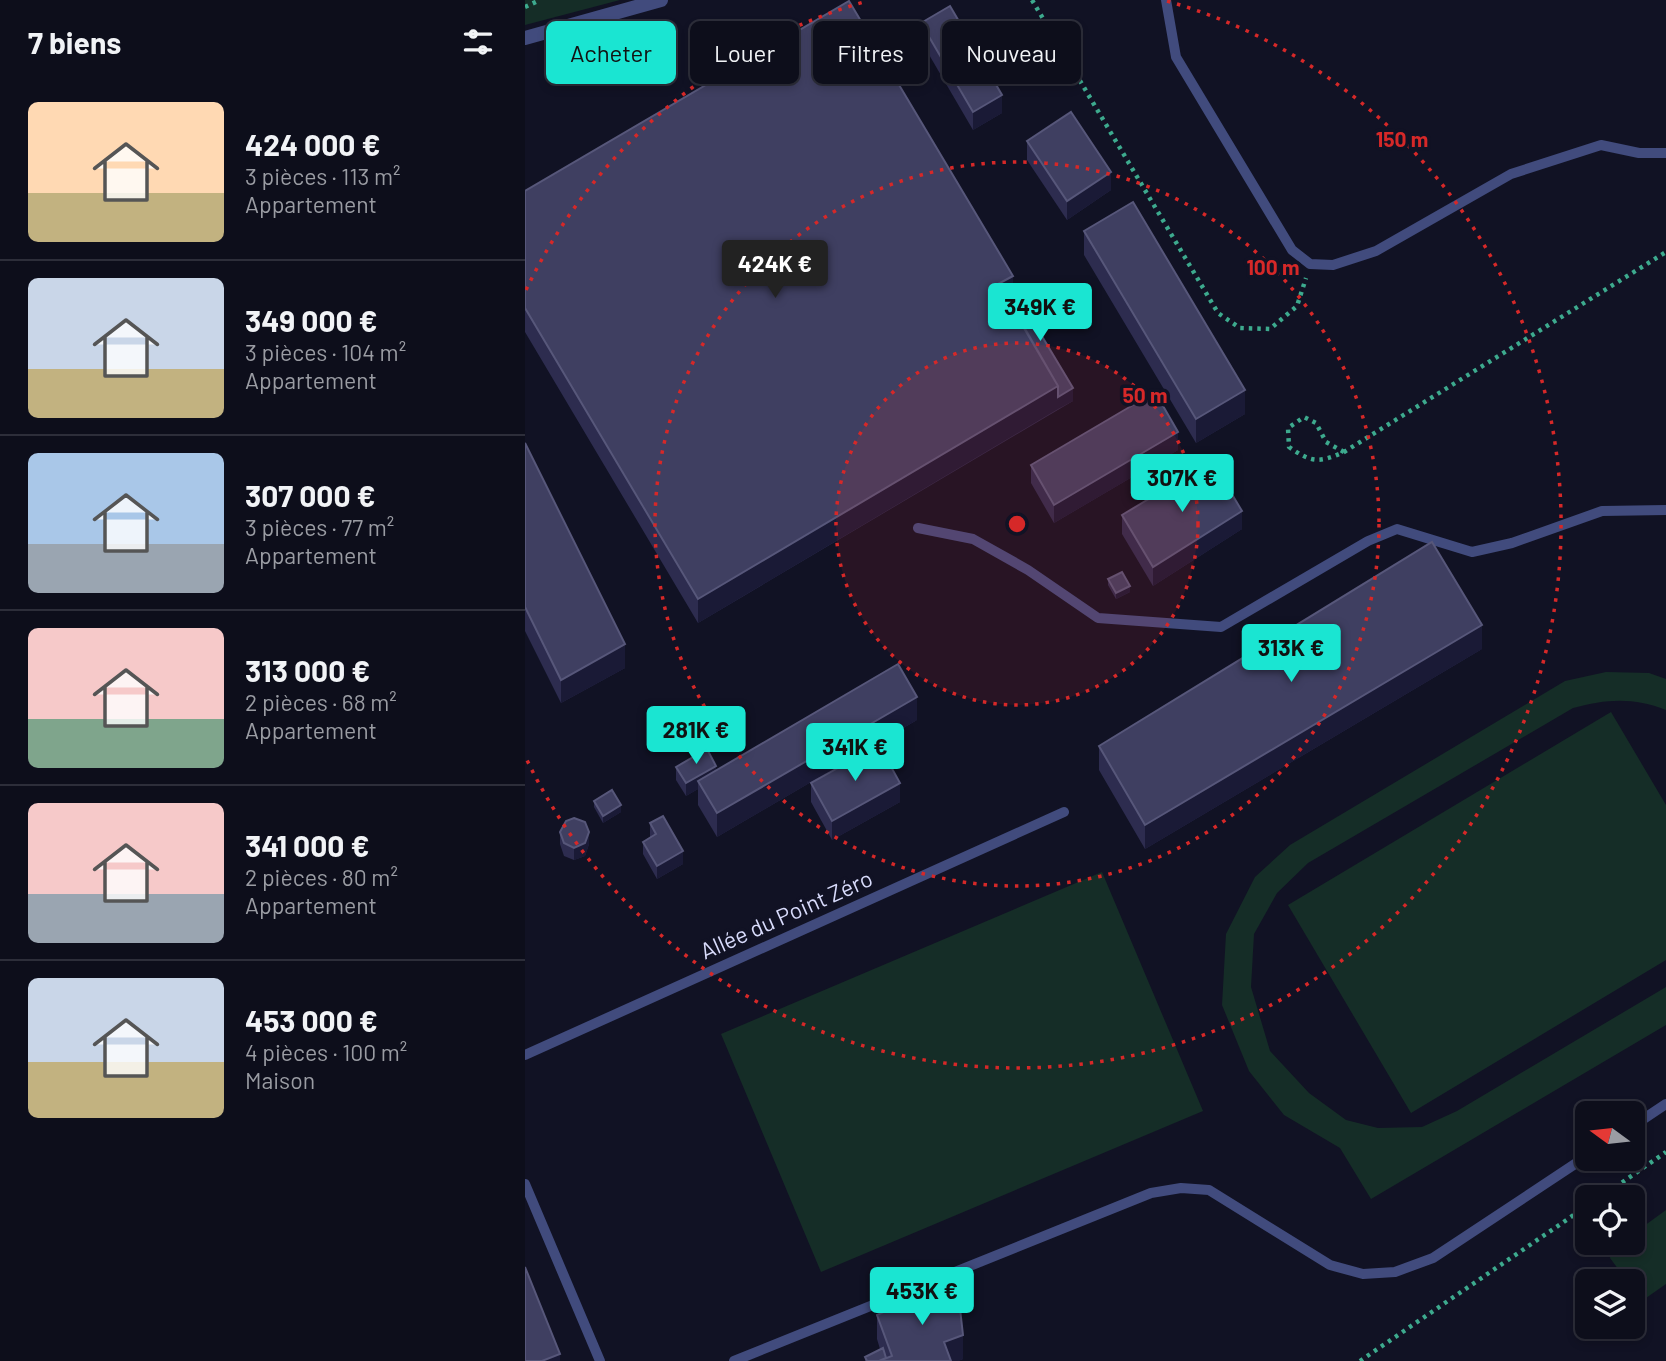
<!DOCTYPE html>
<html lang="fr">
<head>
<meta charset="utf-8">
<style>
	body { margin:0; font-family:Barlow,sans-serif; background:#1b1c28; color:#f1f3f6; height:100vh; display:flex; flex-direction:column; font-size:26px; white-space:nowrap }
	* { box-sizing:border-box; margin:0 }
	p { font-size:23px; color:#9a9ca3 }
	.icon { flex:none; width:38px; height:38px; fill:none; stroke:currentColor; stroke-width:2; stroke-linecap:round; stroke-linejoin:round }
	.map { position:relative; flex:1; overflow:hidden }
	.sheet { display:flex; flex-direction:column; background:#0d0e1b; width:525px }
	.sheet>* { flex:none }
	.banner { position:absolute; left:21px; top:21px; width:665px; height:63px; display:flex; gap:14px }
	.needle { width:46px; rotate:285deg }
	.buttons { position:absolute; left:1050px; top:1101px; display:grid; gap:14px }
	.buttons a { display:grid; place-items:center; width:70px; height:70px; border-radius:10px; background:#0d0e1b; box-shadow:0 4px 10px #0003,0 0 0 2px #2d2e3a; font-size:35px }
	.price { position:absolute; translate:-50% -60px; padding:0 16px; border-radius:7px; background:#1ae5d2; color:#111; font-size:23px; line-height:46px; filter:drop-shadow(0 2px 4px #0008) }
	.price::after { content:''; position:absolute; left:50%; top:42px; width:21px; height:16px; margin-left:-10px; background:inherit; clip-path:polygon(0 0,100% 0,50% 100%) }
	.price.current { background:#222; color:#fff }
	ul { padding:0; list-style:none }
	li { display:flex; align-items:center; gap:21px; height:175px; padding:0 28px }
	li+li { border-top:2px solid #2d2e3a }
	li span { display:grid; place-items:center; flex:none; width:196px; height:140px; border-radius:10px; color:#555 }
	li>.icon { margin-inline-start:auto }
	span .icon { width:84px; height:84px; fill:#fffc; stroke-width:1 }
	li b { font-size:30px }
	h2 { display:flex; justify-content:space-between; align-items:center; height:84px; padding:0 28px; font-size:30px }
	.tag { padding:0 24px; border-radius:10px; background:#0d0e1b; box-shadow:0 4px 10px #0003,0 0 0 2px #2d2e3a; font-size:24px; line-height:63px }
	.tag.current { background:#1ae5d2; color:#111 }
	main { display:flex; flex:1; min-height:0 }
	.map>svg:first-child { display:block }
	.green { fill:#152d27 }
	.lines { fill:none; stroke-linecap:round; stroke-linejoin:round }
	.path { stroke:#3daa8e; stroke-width:4.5; stroke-dasharray:3.5 5; stroke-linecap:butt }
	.service { stroke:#414b7d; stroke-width:10 }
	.minor { stroke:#414b7d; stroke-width:14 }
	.wall { fill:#2d2c4f }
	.shaded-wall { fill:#1a1a36 }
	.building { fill:#3f3f61; stroke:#57577a; stroke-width:2 }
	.ring { fill:none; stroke:#d62828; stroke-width:3.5; stroke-dasharray:3.5 7 }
	.labels { text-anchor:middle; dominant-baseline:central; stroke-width:7; stroke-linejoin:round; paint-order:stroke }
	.street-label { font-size:23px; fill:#d8dbfb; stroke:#111224 }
	.centre { fill:#d62828; stroke:#111224; stroke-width:3.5 }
	.ring-label { font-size:21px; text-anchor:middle; font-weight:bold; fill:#d62828; stroke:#111224; stroke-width:7; stroke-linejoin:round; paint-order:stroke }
</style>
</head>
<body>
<main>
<section class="sheet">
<h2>7 biens<svg class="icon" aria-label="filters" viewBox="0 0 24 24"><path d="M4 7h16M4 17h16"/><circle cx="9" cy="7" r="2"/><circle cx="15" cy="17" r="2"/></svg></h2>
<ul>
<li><span style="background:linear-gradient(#ffd9b3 65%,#c2b280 0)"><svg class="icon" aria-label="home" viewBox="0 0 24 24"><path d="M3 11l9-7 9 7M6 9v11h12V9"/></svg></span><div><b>424 000 €</b><p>3 pièces · 113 m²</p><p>Appartement</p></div></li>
<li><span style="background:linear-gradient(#c9d6e8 65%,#c2b280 0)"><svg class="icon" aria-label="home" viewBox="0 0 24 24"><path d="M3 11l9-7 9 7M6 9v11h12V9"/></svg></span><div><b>349 000 €</b><p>3 pièces · 104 m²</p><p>Appartement</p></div></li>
<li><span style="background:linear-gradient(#a9c7e8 65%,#9aa5b1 0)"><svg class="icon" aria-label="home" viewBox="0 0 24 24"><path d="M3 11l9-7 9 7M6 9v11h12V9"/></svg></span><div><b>307 000 €</b><p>3 pièces · 77 m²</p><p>Appartement</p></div></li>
<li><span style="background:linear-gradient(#f6c9c9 65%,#7fa58c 0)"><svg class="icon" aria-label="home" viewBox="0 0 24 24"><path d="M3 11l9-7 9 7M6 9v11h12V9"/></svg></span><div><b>313 000 €</b><p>2 pièces · 68 m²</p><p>Appartement</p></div></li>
<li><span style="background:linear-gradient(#f6c9c9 65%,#9aa5b1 0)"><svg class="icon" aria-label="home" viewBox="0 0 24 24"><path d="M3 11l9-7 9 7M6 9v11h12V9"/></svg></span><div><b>341 000 €</b><p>2 pièces · 80 m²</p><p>Appartement</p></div></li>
<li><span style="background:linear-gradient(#c9d6e8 60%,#c2b280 0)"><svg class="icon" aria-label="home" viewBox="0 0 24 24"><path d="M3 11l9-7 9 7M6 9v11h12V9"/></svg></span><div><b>453 000 €</b><p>4 pièces · 100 m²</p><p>Maison</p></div></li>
</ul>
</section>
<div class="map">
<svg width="1141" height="1361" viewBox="0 0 1141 1361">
	<rect width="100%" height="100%" fill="#111224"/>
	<!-- green -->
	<path class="green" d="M0 0H95L0 25Z
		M1081 672 1124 673 1141 679V710C1109 697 1081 699 1048 708L783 863 752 893 729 934 726 987 745 1051 784 1093 821 1120 853 1128 897 1127 932 1111 1141 987V1025L846 1199 815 1148 759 1115 724 1071 697 1005 701 934 730 877 765 845 1040 681Z
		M1086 712 1141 805V960L886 1113 763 905Z
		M577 872 678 1111 296 1272 196 1034Z
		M1141 1210V1284L1121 1298C1111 1295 1108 1292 1108 1281H1102L1085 1258 1087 1248 1095 1243 1108 1242V1234Z"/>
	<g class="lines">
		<!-- path -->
		<path class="path" d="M507 0 693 313 715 328 745 329 772 306 781 278
			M0 7 15 0
			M819 452 801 442 791 423 779 417 763 428 764 447C787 463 794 463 819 452L1141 252
			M1076 1197 1141 1152
			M835 1361 1062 1206"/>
		<!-- service -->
		<path class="service" d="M641 0 651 57 767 250 785 264 808 265 851 251 986 174 1076 145 1114 153H1141
			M393 528 448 539 503 570 573 618 696 627 843 541 872 529 947 552 987 543 1077 511 1141 510
			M0 1055 539 812
			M1108 1126 1141 1104
			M0 1184 75 1361
			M209 1361 626 1193 656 1188 684 1190 805 1265 838 1274 870 1272 908 1258 1062 1156"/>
		<!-- minor -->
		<path class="minor" d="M0 38 136 0"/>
	</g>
	<!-- wall -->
	<path class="wall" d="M396 23 477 113 448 130 396 41Z
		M462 44 496 58 474 71 462 50Z
		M502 141 586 190 542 220 502 160Z
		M0 191 488 288 548 401 173 623 0 332Z
		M559 231 720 414 671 443 559 255Z
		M0 443 100 668 36 703 0 631Z
		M653 450 529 523 506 483V465Z
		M597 515 717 529 628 586 597 534Z
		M583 579 605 592 591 599 583 585Z
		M957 649 620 849 574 770V746Z
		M392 720 192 837 173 805V789L161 796 151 780V767L191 770Z
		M286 783 375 802 307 840 286 802Z
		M69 801 96 812 78 823 69 807Z
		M125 823 158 864 132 879 118 854V842L125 837Z
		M35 832 64 844 60 856 49 860 39 856 35 844Z
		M412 1298 438 1359 433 1361H340V1357L355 1349 352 1339V1315Z"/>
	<!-- shaded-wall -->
	<path class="shaded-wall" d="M496 51V58L474 71V64Z
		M477 95V113L448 130V112Z
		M586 172V190L542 220V201Z
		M488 276V300L479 305 473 284Z
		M533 386V409L173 623V599Z
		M548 388V401L533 409V397Z
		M720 390V414L671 443V419Z
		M653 432V450L529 523V505Z
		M717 511V529L628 586V567Z
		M605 586V592L591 599V593Z
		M957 625V649L620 849V825Z
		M100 644V668L36 703V680Z
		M392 697V720L192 837V813Z
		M191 766V778L173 781V789L161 796V783Z
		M375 783V802L307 840V821Z
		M96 805V812L78 823V816Z
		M64 832V844L60 856 49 860V848Z
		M158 851V864L132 879V866Z
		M438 1335V1359L433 1361H419V1342Z
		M35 1354V1361H17Z"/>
	<!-- building -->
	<path class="building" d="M324 1 488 276 473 284 533 386 173 599 0 308V191Z
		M425 6 477 95 448 112 396 23Z
		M484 31 496 51 474 64 462 44Z
		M546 112 586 172 542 201 502 141Z
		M608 202 720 390 671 419 559 231Z
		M488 288 548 388 533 397V386L479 292Z
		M630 392 653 432 529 505 506 465Z
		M0 443 100 644 36 680 0 607Z
		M687 461 717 511 628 567 597 515Z
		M907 542 957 625 620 825 574 746Z
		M597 572 605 586 591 593 583 579Z
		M373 664 392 697 192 813 173 781Z
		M354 745 375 783 307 821 286 783Z
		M182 749 191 766 161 783 151 767Z
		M87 790 96 805 78 816 69 801Z
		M138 816 158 851 132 866 118 842 131 834 125 823Z
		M49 818 60 822 64 832 60 843 49 848 39 843 35 832 41 821Z
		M0 1267 35 1354 17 1361H0Z
		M409 1288 412 1298 433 1291 438 1335 419 1342 426 1361H354L367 1356 352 1315Z
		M358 1348 361 1358 354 1361H342L340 1357Z"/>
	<!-- distance rings -->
	<circle cx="492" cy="524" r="181" fill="#d62828" fill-opacity=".12"/>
	<g class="ring">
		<circle cx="492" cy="524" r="181"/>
		<circle cx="492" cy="524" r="362"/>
		<path d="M1 290A544 544 0 0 1 342 1M642 1A544 544 0 1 1 1 758"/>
	</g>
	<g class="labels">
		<!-- street labels -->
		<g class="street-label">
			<text transform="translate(261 914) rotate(-24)">Allée du Point Zéro</text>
		</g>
	</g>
	<circle cx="492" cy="524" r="10" class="centre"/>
	<g class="ring-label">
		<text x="877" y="147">150 m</text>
		<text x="748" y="275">100 m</text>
		<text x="620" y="403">50 m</text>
	</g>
</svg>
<div class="buttons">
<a><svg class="needle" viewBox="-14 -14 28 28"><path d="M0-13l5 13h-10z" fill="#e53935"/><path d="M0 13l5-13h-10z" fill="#9a9ca3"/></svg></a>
<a><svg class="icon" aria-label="locate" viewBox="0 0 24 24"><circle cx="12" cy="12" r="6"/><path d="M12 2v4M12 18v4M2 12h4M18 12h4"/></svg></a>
<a><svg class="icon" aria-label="layers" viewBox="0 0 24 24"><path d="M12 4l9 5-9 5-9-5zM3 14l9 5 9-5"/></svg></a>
</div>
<b class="price current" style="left:250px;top:300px">424K €</b>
<b class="price" style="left:515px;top:343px">349K €</b>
<b class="price" style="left:657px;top:514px">307K €</b>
<b class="price" style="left:766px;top:684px">313K €</b>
<b class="price" style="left:171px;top:766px">281K €</b>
<b class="price" style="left:330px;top:783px">341K €</b>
<b class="price" style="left:397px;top:1327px">453K €</b>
<div class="banner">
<a class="tag current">Acheter</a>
<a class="tag">Louer</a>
<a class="tag">Filtres</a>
<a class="tag">Nouveau</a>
</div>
</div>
</main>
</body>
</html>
